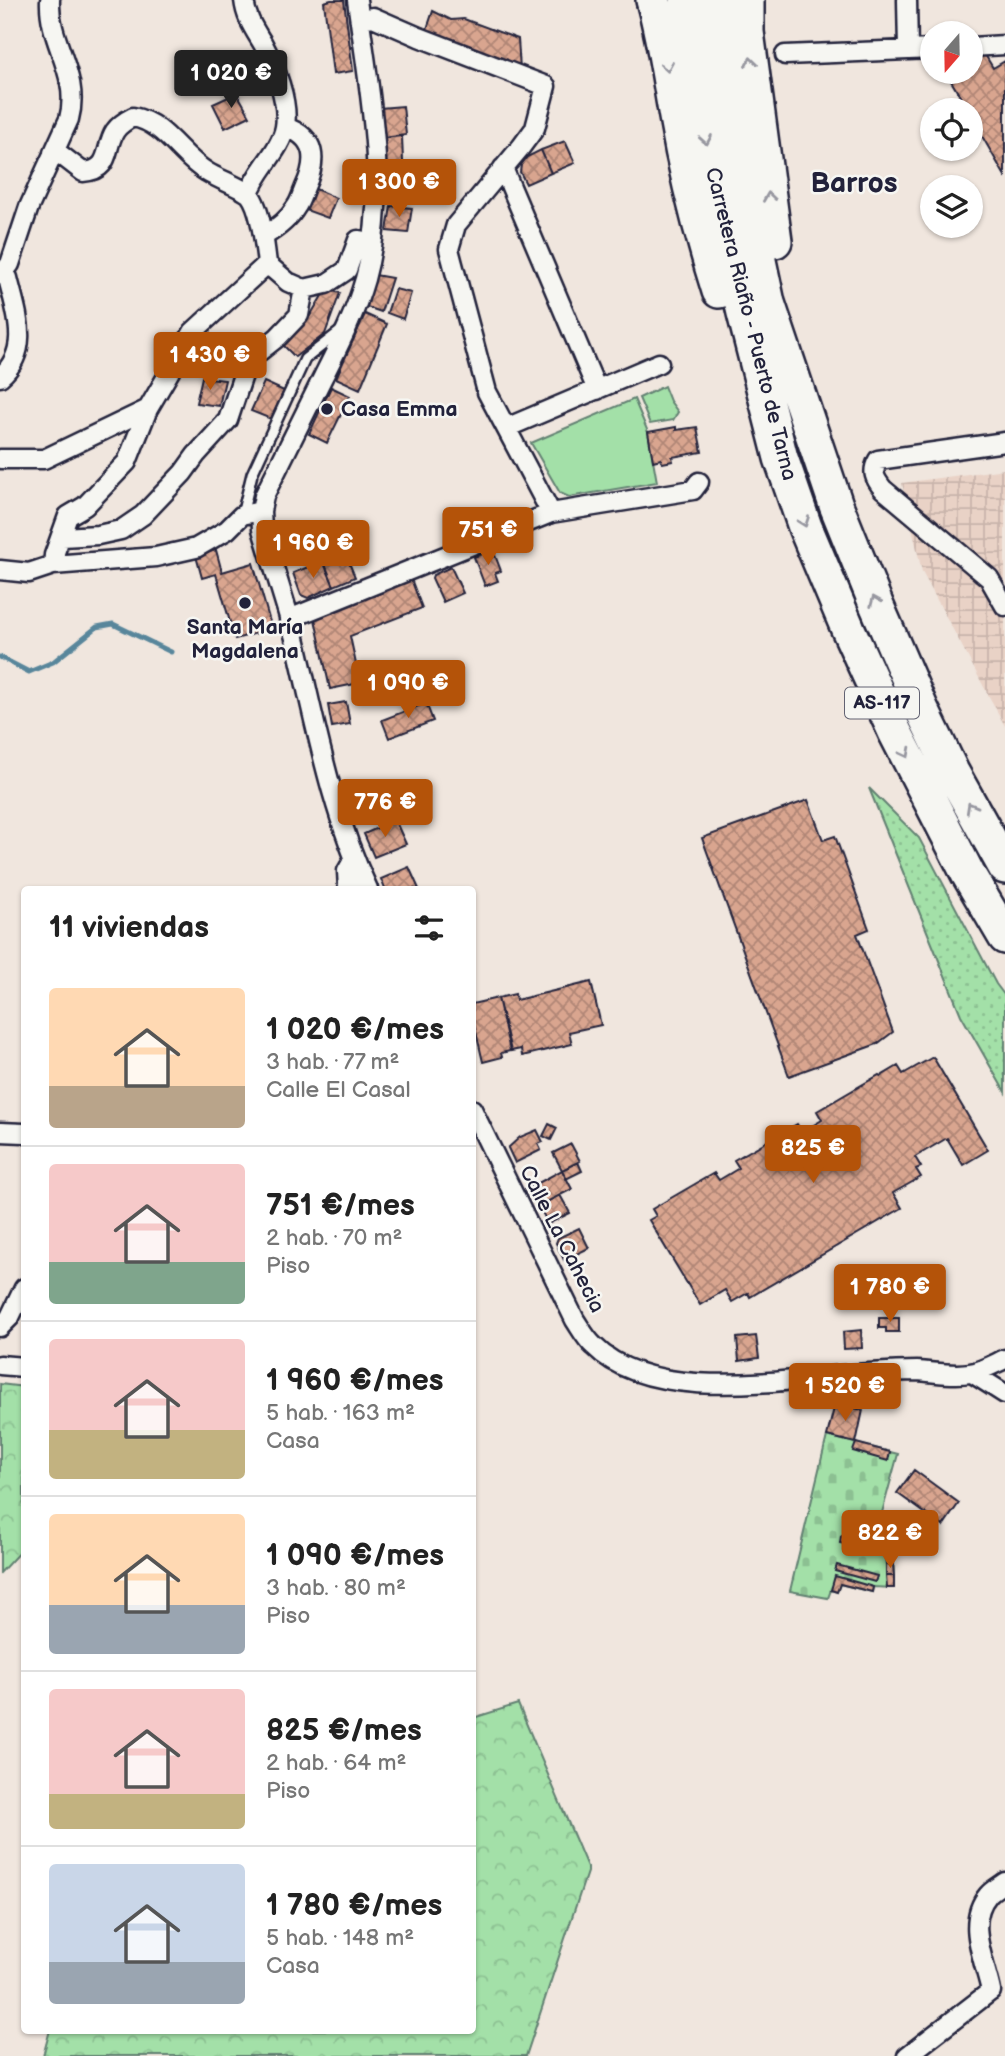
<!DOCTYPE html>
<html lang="es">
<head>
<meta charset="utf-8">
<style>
	body { margin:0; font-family:"Balsamiq Sans",sans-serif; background:#f6f6f6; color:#222; height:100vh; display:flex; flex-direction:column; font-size:26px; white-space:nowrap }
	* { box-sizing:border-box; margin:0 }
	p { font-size:23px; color:#767676 }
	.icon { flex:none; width:38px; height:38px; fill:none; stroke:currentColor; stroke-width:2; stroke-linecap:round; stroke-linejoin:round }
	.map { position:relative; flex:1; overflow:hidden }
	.details { position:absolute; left:21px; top:886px; width:455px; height:1148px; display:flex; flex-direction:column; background:#fff; border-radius:7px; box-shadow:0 2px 5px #0004 }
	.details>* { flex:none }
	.needle { width:46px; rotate:200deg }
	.controls { position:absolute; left:920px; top:21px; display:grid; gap:14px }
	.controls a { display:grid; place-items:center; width:63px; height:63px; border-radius:50%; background:#fff; box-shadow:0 2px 5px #0004; font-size:35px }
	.price { position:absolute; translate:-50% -60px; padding:0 16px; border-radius:7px; background:#b45309; color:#fff; font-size:23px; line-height:46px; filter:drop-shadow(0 2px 4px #0008) }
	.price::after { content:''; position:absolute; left:50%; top:42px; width:21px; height:16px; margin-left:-10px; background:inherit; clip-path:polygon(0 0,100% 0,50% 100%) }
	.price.selected { background:#222; color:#fff }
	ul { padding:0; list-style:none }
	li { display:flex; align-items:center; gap:21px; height:175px; padding:0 28px }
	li+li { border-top:2px solid #e0e0e0 }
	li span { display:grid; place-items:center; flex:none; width:196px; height:140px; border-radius:7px; color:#555 }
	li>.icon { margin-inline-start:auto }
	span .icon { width:84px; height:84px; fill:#fffc; stroke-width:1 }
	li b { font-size:30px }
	h2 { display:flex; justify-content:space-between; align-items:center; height:84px; padding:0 28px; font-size:30px }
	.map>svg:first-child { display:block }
	.industrial { fill:url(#industrial-grid) }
	.grass { fill:url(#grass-dots); stroke:#628172; stroke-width:2 }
	.forest { fill:url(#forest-crowns); stroke:#628172; stroke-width:2 }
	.cemetery { fill:url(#cemetery-stones); stroke:#628172; stroke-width:2 }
	.green { fill:#a3e0a8; stroke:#628172; stroke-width:2 }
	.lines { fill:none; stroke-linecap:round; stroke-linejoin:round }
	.stream { stroke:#58869b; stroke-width:5 }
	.building { fill:url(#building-cross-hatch); stroke:#22223b; stroke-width:2 }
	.lane-casing { stroke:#22223b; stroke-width:14 }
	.street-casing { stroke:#22223b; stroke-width:23 }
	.highway-casing { stroke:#22223b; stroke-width:38 }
	.lane { stroke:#f6f6f2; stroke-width:9 }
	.street { stroke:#f6f6f2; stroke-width:18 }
	.highway { stroke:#f6f6f2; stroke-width:33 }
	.oneway { stroke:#9797a0 }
	.poi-dot { fill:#22223b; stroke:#f6f6f2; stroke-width:2.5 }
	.labels { text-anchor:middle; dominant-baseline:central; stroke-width:5; stroke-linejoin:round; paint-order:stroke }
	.shield { fill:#f6f6f2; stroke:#626272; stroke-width:2 }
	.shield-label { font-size:19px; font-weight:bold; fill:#22223b }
	.street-label { font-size:21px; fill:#22223b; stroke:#f6f6f2 }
	.poi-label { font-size:21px; font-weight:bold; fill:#22223b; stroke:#f6f6f2; text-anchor:start }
	.district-label { font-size:28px; font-weight:bold; fill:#22223b; stroke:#f6f6f2 }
</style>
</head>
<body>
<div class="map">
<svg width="1005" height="2056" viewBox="0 0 1005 2056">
	<defs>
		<pattern id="industrial-grid" width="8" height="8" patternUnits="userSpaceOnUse" patternTransform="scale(1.75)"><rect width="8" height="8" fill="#e9d2c6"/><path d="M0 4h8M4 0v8" fill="none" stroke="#c8b4ab"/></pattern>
		<pattern id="grass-dots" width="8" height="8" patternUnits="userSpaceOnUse" patternTransform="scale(1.75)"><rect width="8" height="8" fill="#a3e0a8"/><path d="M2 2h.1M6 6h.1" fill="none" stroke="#8cc092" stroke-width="1.8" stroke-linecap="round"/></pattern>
		<pattern id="forest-crowns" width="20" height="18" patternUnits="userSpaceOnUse" patternTransform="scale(1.75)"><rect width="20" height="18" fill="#a3e0a8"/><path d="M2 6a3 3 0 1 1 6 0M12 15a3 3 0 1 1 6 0" fill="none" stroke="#8cc092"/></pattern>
		<pattern id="cemetery-stones" width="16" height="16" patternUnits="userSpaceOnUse" patternTransform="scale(1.75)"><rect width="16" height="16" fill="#a3e0a8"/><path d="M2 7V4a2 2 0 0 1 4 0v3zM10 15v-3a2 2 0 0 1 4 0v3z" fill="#8cc092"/></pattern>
		<pattern id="building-cross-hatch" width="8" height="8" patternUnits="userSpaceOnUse" patternTransform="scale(1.75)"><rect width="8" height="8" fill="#d9a58f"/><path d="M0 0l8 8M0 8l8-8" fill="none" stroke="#b08676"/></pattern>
	</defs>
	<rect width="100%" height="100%" fill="#f0e6de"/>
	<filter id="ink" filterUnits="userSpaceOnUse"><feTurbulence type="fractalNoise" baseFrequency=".0143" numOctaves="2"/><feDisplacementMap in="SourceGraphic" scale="14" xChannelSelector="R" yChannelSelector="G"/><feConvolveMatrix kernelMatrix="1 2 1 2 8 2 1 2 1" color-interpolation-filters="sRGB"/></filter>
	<g filter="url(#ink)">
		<!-- industrial -->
		<path class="industrial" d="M1005 469V726L922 572 902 483Z"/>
		<!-- grass -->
		<path class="grass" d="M869 788 919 838 996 984 1005 996V1092L961 1015Z"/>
		<!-- forest -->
		<path class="forest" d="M0 1384 24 1387V1547L0 1573Z
			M518 1704 588 1869 526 2056H43L50 2030H472L473 1718Z"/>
		<!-- cemetery -->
		<path class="cemetery" d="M827 1436 898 1454 880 1520 881 1541H893L894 1588 873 1587 872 1592 840 1584 837 1592 831 1590 828 1598 790 1591Z"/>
		<!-- green -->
		<path class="green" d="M664 386 670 401 678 412 673 420 650 424 639 398Z
			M634 399 648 432 657 482 569 497 560 493 531 443Z"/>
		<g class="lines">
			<!-- stream -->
			<path class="stream" d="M0 657 29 672 53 662 97 627 113 624 171 652"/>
		</g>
		<!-- building -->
		<path class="building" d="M331 0H344L353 71 333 74 324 2Z
			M433 11 451 20 464 19 518 39 520 69 426 32Z
			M984 53 993 68 1005 61V176L971 117V110H968L947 74 950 72H971V60Z
			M237 93 250 116 225 128 213 104Z
			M403 106 406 135 383 138 380 108Z
			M402 136 404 186 386 187 383 138Z
			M565 141 575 163 551 173 541 150Z
			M541 150 551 173 526 184 520 172 521 165 527 157Z
			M311 187 336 198 328 218 303 209Z
			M391 206 412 208 408 233 387 231Z
			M375 275 392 278 381 312 367 307Z
			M326 289 340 293 325 334 295 357 282 344 310 316Z
			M395 289 411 293 403 319 387 313Z
			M365 314 387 324 360 389 336 378Z
			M202 377 225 380 219 406 196 403Z
			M264 382 284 391 271 419 251 411Z
			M331 387 350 396 327 443 309 434Z
			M676 427V430L697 427 702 452 672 457 673 461 662 463 661 459 653 461 648 432Z
			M317 528 323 552 299 558 294 533Z
			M342 546 355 577 334 586 321 555Z
			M216 550 222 572 253 563 272 629 235 639 216 574 202 578 196 556Z
			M493 550 501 571 495 573 498 581 485 586 474 557Z
			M323 561 334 586 308 598 301 595 293 573Z
			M451 567 463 593 443 602 432 578 433 575Z
			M411 579 422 608 350 636 360 683 330 689 315 619Z
			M346 702 350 724 332 727 328 705Z
			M426 703 433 721 389 738 382 720Z
			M808 800 823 840 835 836 869 929 857 934 893 1032 877 1044 789 1076 702 838Z
			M395 820 406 844 374 857 364 834Z
			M409 867 419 889H385L381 879Z
			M591 982 601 1025 569 1032 572 1044 522 1056 521 1049 511 1051 498 998 515 994 516 1000Z
			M498 998 510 1051 501 1053 502 1057 483 1062 472 1015V1004Z
			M933 1057 988 1150 963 1165 947 1138 915 1157 921 1167 916 1169 921 1177 893 1193 902 1208 750 1297 748 1293 732 1302 725 1290 700 1305 649 1220 656 1216 652 1209 714 1173 719 1180 739 1168 734 1160 797 1124 802 1132 822 1120 817 1111 879 1075 881 1076 898 1066 903 1074Z
			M549 1124 557 1128 551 1140 543 1136Z
			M537 1130 543 1142 538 1144 541 1150 515 1163 508 1148 520 1137Z
			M571 1144 580 1161 562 1170 553 1153Z
			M578 1162 582 1171 566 1179 562 1170Z
			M562 1170 572 1189 539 1206 529 1188Z
			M560 1195 570 1213 548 1224 539 1206Z
			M579 1228 589 1248 564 1260 556 1243 558 1238Z
			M879 1318H899V1332H886V1328H879Z
			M861 1330 862 1348 844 1349 843 1332Z
			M756 1336 759 1358 739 1361 737 1338Z
			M835 1404 863 1410 856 1443 827 1436Z
			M856 1443 890 1452 888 1461 853 1451Z
			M914 1470 959 1503 943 1526 897 1493Z
			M841 1536 875 1544 874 1551 840 1543Z
			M885 1541H893V1553H885Z
			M885 1553H893V1564L886 1565Z
			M893 1564 894 1576H886V1565Z
			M837 1565 877 1576 875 1582 835 1571Z
			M835 1576 873 1587 872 1592 840 1584 837 1592 831 1590Z
			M886 1576H894V1588H887Z"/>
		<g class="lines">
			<defs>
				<path id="lane" d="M242 515 252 474 305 359 342 330"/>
				<path id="street" d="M244 0C246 18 254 29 263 44 275 66 289 102 285 127 281 150 257 170 249 193
					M357 0C369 91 390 189 365 279 355 314 339 345 323 377 304 416 284 456 264 496L261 511 262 529C273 566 286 604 296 642 316 726 331 811 368 889
					M907 0 908 50
					M360 19 373 17 419 37 546 86 535 128 521 147 456 225 449 249 487 392 551 513
					M971 47 1005 45
					M785 55 933 49
					M53 153 61 155 83 172C112 170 104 148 115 131 119 125 127 120 133 117 165 123 180 156 207 172 216 178 245 189 250 195 261 209 265 247 267 264L288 282 304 289 326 284 347 270 358 240 371 242
					M503 168 597 390
					M264 236C276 229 289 219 296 207 300 202 302 194 305 187 317 161 317 137 285 127
					M0 274 4 272 10 264 29 207 69 119C81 74 48 43 50 0
					M0 377C32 350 16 312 8 278L4 272
					M506 428 659 363
					M1005 442 878 460C871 472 875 479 883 489L989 578 1005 606
					M0 459H44L148 409
					M62 537 98 535 121 530 143 515 183 473 196 455 228 420 245 369 250 359 278 337 299 315 304 289
					M53 565 54 555 68 516 85 506 127 462 148 409 193 332 267 264
					M0 570 29 573 53 565 156 557 196 548 227 530 242 515 261 511
					M289 619 551 513 693 490 699 482
					M348 889 347 871 354 859
					M472 1109 575 1320C581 1329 586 1339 594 1346 653 1406 793 1378 869 1373 884 1372 901 1371 917 1371 935 1372 952 1376 970 1373 982 1371 994 1364 1005 1359
					M0 1132 24 1133
					M0 1327 10 1317 24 1288
					M0 1365 24 1367
					M972 1373 1005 1394
					M991 1991C985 1961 965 1922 988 1895 992 1890 1000 1886 1005 1882
					M907 2056 991 1991"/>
				<path id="highway" d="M653 0C664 39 669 78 676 117 686 176 701 234 719 291
					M687 0 705 142 744 313 781 458 805 527 848 629 895 732 968 874 1005 937
					M715 0 733 138 768 303 836 505 876 604 922 710 952 772 1005 867
					M747 0V32L775 241"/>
			</defs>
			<!-- lane casing -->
			<use href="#lane" class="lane-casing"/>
			<!-- street casing -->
			<use href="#street" class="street-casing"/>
			<!-- highway casing -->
			<use href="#highway" class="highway-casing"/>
			<!-- lane -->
			<use href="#lane" class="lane"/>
			<!-- street -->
			<use href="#street" class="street"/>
			<!-- highway -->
			<use href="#highway" class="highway"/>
		</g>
		<!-- one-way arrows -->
		<defs><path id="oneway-chevron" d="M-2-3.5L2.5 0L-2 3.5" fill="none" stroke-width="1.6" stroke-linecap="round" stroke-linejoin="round" transform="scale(1.75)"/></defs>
		<g class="oneway">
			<use href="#oneway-chevron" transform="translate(751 62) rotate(-98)"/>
			<use href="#oneway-chevron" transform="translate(667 67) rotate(81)"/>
			<use href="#oneway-chevron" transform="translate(706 140) rotate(80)"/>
			<use href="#oneway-chevron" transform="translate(769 197) rotate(-98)"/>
			<use href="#oneway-chevron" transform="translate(804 522) rotate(70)"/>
			<use href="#oneway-chevron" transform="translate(875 601) rotate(-113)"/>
			<use href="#oneway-chevron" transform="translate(906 753) rotate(63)"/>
			<use href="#oneway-chevron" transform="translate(971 807) rotate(-119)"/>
		</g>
	</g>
	<!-- markers -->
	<g class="poi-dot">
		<circle cx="327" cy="409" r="7"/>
		<circle cx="245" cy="603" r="7"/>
	</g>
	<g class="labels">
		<!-- shield labels -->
		<rect class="shield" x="845" y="687.5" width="74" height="31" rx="5"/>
		<g class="shield-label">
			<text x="882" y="703">AS-117</text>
		</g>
		<!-- street labels -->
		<g class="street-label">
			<text transform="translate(751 324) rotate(76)">Carretera Riaño - Puerto de Tarna</text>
			<text transform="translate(562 1239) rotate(63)">Calle La Cahecia</text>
		</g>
		<!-- poi labels -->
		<g class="poi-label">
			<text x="341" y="409">Casa Emma</text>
			<text x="245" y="627" text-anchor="middle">Santa María<tspan x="245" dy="24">Magdalena</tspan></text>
		</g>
		<!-- district labels -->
		<g class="district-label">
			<text x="854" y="183">Barros</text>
		</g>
	</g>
</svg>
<div class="controls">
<a><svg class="needle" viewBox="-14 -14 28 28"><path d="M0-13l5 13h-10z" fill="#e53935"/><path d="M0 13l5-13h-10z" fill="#767676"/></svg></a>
<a><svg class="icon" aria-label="locate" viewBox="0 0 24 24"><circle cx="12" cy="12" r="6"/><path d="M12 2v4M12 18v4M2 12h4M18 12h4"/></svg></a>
<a><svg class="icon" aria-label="layers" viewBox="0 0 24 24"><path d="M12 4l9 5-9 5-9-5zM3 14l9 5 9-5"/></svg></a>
</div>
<b class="price selected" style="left:231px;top:110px">1 020 €</b>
<b class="price" style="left:399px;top:219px">1 300 €</b>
<b class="price" style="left:210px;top:392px">1 430 €</b>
<b class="price" style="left:488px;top:567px">751 €</b>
<b class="price" style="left:313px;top:580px">1 960 €</b>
<b class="price" style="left:408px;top:720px">1 090 €</b>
<b class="price" style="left:385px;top:839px">776 €</b>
<b class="price" style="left:813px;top:1185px">825 €</b>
<b class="price" style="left:890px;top:1324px">1 780 €</b>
<b class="price" style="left:845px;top:1423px">1 520 €</b>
<b class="price" style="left:890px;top:1570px">822 €</b>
<section class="details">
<h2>11 viviendas<svg class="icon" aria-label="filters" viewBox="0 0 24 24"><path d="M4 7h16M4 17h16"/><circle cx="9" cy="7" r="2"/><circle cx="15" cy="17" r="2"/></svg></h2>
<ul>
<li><span style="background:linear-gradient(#ffd9b3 70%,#b9a48a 0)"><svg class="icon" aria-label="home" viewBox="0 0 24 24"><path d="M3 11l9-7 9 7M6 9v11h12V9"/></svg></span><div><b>1 020 €/mes</b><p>3 hab. · 77 m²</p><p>Calle El Casal</p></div></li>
<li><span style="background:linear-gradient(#f6c9c9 70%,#7fa58c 0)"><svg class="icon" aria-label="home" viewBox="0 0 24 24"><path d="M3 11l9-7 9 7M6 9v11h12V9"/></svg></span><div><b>751 €/mes</b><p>2 hab. · 70 m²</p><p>Piso</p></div></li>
<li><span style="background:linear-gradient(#f6c9c9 65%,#c2b280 0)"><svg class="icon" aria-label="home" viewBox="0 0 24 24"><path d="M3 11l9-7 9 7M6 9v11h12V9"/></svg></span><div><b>1 960 €/mes</b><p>5 hab. · 163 m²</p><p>Casa</p></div></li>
<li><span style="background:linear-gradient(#ffd9b3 65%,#9aa5b1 0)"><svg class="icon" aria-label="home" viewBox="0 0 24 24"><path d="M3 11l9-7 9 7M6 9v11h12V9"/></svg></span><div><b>1 090 €/mes</b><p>3 hab. · 80 m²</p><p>Piso</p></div></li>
<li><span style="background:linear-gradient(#f6c9c9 75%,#c2b280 0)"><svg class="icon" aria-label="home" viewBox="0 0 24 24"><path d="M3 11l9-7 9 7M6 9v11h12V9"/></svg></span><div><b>825 €/mes</b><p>2 hab. · 64 m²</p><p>Piso</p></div></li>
<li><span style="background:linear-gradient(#c9d6e8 70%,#9aa5b1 0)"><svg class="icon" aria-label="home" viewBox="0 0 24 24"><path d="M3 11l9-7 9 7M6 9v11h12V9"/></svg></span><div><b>1 780 €/mes</b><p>5 hab. · 148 m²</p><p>Casa</p></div></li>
</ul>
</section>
</div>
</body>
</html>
